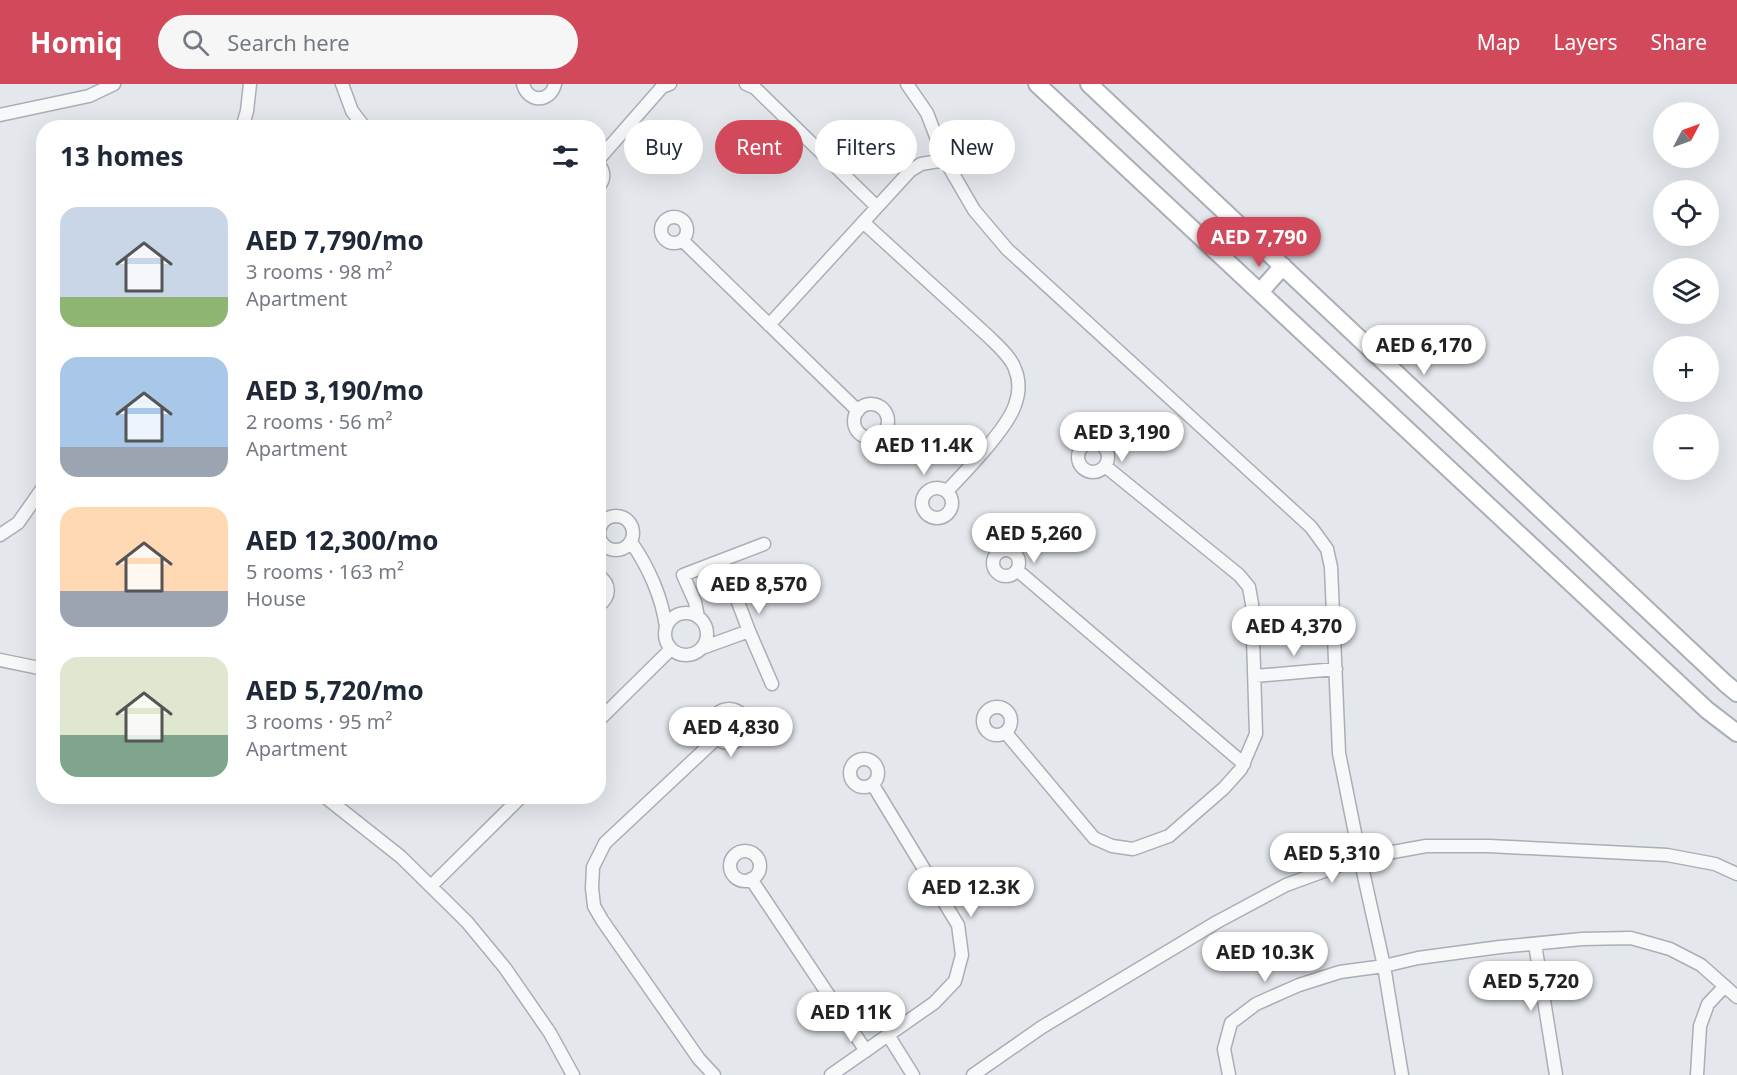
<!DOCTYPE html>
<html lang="en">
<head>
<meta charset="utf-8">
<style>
	body { margin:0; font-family:"Noto Sans",sans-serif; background:#f6f6f7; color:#1f2937; height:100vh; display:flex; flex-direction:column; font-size:22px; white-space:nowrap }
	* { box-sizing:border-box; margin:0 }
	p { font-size:20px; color:#747a83 }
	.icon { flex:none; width:33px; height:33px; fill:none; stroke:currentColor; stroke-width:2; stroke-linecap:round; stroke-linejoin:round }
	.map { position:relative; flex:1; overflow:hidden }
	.details { position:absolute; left:36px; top:36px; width:570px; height:684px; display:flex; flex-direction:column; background:#fff; border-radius:24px; box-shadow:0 6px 24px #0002 }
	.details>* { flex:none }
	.banner { position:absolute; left:624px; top:36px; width:570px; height:54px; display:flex; gap:12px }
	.needle { width:39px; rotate:49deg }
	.tools { position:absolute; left:1653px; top:18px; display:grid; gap:12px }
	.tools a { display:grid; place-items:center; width:66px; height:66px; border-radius:50%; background:#fff; box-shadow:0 6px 24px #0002; font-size:30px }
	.price { position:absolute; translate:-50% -51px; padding:0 14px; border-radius:21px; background:#fff; color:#222; font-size:20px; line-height:39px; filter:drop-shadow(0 2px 3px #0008) }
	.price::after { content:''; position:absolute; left:50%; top:36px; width:18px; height:14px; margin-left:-9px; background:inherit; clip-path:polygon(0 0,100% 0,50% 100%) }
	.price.selected { background:#d1495b; color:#fff }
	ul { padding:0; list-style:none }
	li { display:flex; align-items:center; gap:18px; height:150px; padding:0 24px }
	li span { display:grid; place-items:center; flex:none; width:168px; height:120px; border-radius:18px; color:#555 }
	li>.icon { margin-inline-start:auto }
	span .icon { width:72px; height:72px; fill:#fffc; stroke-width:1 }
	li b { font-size:26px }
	h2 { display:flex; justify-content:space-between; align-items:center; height:72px; padding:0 24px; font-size:26px }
	.chip { padding:0 21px; border-radius:27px; background:#fff; box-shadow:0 6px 24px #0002; font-size:21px; line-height:54px }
	.chip.selected { background:#d1495b; color:#fff }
	header { display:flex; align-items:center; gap:36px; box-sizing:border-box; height:84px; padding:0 30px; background:#d1495b; color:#fff }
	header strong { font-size:28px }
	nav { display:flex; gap:33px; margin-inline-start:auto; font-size:21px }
	.search { width:420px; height:54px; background:#f6f6f7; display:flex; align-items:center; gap:15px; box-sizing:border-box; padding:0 21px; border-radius:33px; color:#747a83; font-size:22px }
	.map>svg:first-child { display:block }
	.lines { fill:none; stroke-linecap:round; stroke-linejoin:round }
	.street-casing { stroke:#a9aeb7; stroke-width:15 }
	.secondary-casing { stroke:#a9aeb7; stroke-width:20 }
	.street { stroke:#f7f8fa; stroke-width:12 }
	.secondary { stroke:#fff; stroke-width:16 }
</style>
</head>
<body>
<header>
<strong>Homiq</strong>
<div class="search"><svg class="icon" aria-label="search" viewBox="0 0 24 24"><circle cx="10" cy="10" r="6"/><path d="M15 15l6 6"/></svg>Search here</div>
<nav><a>Map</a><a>Layers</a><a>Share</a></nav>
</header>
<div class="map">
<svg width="1737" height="991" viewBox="0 0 1737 991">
	<rect width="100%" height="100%" fill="#e4e7ec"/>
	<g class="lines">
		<defs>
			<path id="street" d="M342 0 352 27 365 44
				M523 0C528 19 550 19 555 0
				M746 0 755 4 877 123
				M907 0 927 29 945 76 974 126 1007 165 1311 443 1327 465 1331 483 1339 669 1360 774 1384 882 1402 991
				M0 31 89 12 114 0
				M242 44 247 27 250 0
				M598 76 662 3 670 0
				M598 80C605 87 605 96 598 103
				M661 146a13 13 0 1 1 26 0a13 13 0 1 1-26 0Z
				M863 138 989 253C998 262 1011 273 1015 285 1020 297 1019 310 1015 321 1007 345 965 388 947 407
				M682 156 858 327
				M769 241 910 87 921 80 945 76
				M854 337a17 17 0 1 1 34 0a17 17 0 1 1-34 0Z
				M1078 373a15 15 0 1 1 30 0a15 15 0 1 1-30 0Z
				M922 419a15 15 0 1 1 30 0a15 15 0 1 1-30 0Z
				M599 449a17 17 0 1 1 34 0a17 17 0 1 1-34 0Z
				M0 451 18 439 44 402
				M631 458C648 482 662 513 666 543
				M993 479a13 13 0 1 1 26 0a13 13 0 1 1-26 0Z
				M1017 486 1244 680
				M598 491C611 500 611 513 598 522
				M665 550a21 21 0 1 1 42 0a21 21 0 1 1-42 0Z
				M698 533 695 518 683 491 764 460
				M749 547 772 600
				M702 564 749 547 722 476
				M0 576 44 585
				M1255 592 1336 585
				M983 637a14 14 0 1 1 28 0a14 14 0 1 1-28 0Z
				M712 642a17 17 0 1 1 34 0a17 17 0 1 1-34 0Z
				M598 637 671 565
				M1006 649 1094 754 1112 762 1133 765 1169 752 1224 704 1241 685 1256 650 1252 520 1249 503 1239 491 1105 382
				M850 689a14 14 0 1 1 28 0a14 14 0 1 1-28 0Z
				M324 712 401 773 467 838 505 884 550 949 573 991
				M730 782a15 15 0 1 1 30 0a15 15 0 1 1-30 0Z
				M751 795 866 967
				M431 802 522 712
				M1535 860 1556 991
				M888 951 913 991
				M714 991 699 975 602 836 594 822 592 804 593 783 605 759 717 654
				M831 991 934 919 955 897 962 871 958 841 873 701
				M973 991 1042 943 1217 838 1286 801 1360 774 1426 762H1489L1667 771 1715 780 1737 790
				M1229 991 1224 965 1231 939 1256 920 1299 901 1340 888 1384 882 1418 874 1500 863 1582 855 1631 854 1670 865 1701 881 1737 913
				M1697 991 1700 942 1708 920 1725 902"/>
			<path id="secondary" d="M1037 0 1707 626 1737 649
				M1089 0 1725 599 1737 609
				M1260 208 1283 182"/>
		</defs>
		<!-- street casing -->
		<use href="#street" class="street-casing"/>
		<!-- secondary casing -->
		<use href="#secondary" class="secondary-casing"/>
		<!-- street -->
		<use href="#street" class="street"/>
		<!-- secondary -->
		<use href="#secondary" class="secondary"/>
	</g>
</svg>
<div class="tools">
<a><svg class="needle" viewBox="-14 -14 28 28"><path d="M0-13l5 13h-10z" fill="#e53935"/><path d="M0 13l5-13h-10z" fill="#747a83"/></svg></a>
<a><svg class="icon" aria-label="locate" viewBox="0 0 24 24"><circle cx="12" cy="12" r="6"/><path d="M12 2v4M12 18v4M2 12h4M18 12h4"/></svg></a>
<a><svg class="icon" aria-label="layers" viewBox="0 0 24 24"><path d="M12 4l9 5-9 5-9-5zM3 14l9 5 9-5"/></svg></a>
<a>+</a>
<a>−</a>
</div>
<b class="price selected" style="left:1259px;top:184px">AED 7,790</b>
<b class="price" style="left:1424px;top:292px">AED 6,170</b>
<b class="price" style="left:1122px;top:379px">AED 3,190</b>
<b class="price" style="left:924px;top:392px">AED 11.4K</b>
<b class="price" style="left:1034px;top:480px">AED 5,260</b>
<b class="price" style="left:759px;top:531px">AED 8,570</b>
<b class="price" style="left:1294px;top:573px">AED 4,370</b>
<b class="price" style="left:731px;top:674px">AED 4,830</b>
<b class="price" style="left:1332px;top:800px">AED 5,310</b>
<b class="price" style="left:971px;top:834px">AED 12.3K</b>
<b class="price" style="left:1265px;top:899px">AED 10.3K</b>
<b class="price" style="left:1531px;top:928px">AED 5,720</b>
<b class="price" style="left:851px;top:959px">AED 11K</b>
<div class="banner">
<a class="chip">Buy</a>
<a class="chip selected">Rent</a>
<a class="chip">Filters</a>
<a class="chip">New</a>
</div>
<section class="details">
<h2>13 homes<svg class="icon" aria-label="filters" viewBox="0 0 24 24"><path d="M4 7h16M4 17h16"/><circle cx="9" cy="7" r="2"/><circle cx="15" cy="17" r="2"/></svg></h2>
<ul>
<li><span style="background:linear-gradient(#c9d6e8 75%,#8fb573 0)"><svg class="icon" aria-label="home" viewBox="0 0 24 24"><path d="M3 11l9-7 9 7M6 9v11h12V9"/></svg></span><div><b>AED 7,790/mo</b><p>3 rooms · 98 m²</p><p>Apartment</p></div></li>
<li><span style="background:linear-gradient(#a9c7e8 75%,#9aa5b1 0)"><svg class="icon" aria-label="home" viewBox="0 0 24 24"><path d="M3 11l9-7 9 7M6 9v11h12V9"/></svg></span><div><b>AED 3,190/mo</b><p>2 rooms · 56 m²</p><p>Apartment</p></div></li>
<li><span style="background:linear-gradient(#ffd9b3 70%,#9aa5b1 0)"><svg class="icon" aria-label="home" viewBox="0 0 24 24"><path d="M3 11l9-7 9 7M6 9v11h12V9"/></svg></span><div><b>AED 12,300/mo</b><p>5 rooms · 163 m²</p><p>House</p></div></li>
<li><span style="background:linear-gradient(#dfe7d0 65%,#7fa58c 0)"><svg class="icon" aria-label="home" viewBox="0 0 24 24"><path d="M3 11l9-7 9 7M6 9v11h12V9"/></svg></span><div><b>AED 5,720/mo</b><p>3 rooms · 95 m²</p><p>Apartment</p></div></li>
</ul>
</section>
</div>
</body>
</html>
